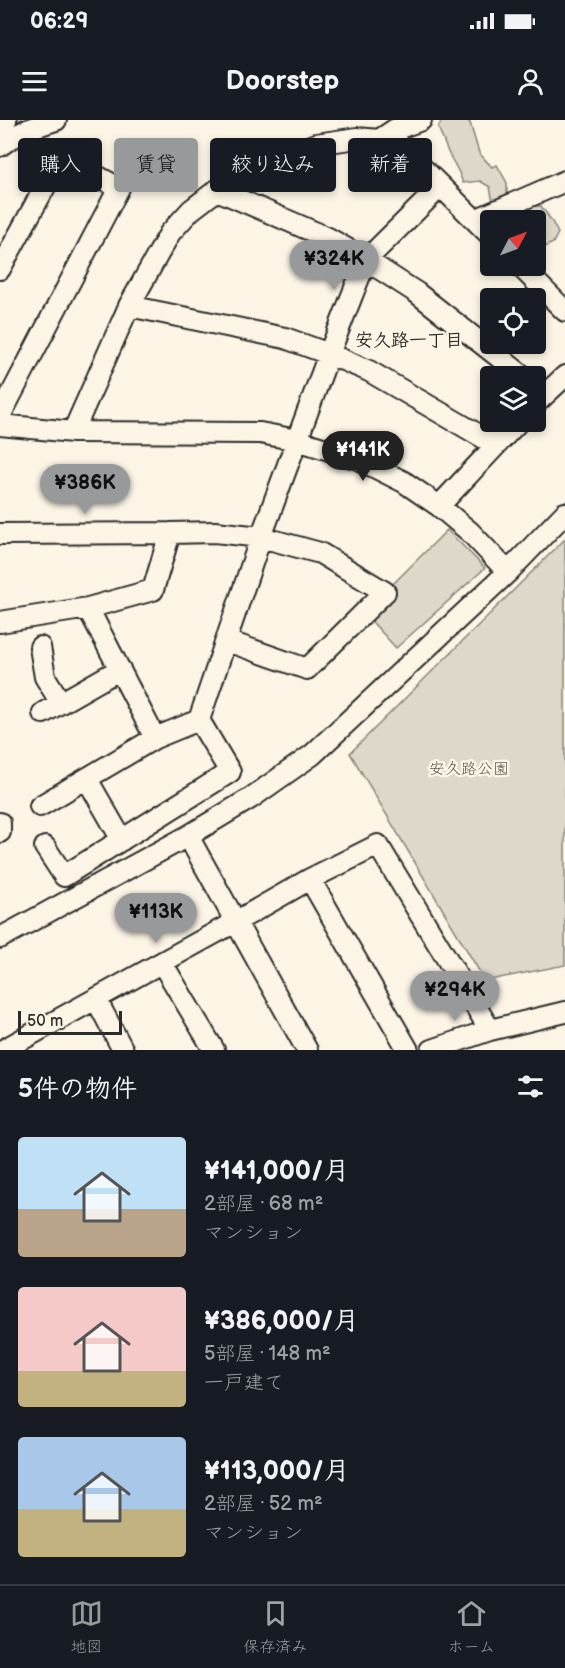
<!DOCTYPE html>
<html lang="ja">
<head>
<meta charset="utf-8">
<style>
	body { margin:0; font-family:"Balsamiq Sans","Klee One",sans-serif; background:#242831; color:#f1f3f6; height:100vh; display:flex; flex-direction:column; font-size:22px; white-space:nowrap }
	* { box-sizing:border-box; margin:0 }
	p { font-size:20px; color:#9ea1a6 }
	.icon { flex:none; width:33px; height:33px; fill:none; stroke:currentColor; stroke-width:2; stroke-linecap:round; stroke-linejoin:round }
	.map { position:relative; height:930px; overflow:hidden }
	.details { display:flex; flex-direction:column; background:#171b24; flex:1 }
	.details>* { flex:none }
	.hud { position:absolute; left:18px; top:18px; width:530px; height:54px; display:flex; gap:12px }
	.needle { width:39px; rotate:49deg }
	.controls { position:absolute; left:480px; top:90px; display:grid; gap:12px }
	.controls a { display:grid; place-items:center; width:66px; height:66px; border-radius:6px; background:#171b24; box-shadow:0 3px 9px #0003; font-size:30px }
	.scale { position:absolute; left:18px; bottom:15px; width:104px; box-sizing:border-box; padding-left:6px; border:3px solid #2b2b2b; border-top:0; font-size:16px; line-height:21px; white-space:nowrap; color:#2b2b2b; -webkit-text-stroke:4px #fcf5e5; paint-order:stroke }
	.price { position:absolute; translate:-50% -51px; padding:0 14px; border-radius:21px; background:#98999b; color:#111; font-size:20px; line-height:39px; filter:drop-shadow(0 2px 3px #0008) }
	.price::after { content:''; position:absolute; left:50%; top:36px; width:18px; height:14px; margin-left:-9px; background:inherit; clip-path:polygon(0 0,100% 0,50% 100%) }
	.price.current { background:#222; color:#fff }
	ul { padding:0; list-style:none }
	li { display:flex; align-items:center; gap:18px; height:150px; padding:0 18px }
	li span { display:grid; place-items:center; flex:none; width:168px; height:120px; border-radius:6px; color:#555 }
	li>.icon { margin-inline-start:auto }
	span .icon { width:72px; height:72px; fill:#fffc; stroke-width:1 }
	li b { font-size:26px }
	h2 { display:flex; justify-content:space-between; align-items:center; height:72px; padding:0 18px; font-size:26px }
	.tag { padding:0 21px; border-radius:6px; background:#171b24; box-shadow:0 3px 9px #0003; font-size:21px; line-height:54px }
	.tag.current { background:#98999b; color:#111 }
	.status { display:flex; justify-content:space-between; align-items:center; height:42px; padding:0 30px; background:#171b24; direction:ltr }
	.status svg { height:16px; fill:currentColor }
	header { display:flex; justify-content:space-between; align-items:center; height:78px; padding:0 18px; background:#171b24; font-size:27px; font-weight:600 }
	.menu { display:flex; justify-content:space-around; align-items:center; height:84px; border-top:2px solid #363941; background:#171b24; font-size:16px; color:#9ea1a6 }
	.menu a { display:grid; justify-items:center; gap:3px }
	.menu .current { color:#98999b }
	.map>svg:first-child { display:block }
	.green { fill:#ded8ca; stroke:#84827a; stroke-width:1.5 }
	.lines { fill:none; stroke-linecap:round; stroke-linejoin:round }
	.stream { stroke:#7d7b74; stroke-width:4 }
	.minor-casing { stroke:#2b2b2b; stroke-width:24 }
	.minor { stroke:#fcf5e5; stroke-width:20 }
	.labels { text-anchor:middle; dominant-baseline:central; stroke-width:5; stroke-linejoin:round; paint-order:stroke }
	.park-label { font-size:16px; fill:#585653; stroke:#fcf5e5 }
	.neighbourhood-label { font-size:18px; font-weight:bold; fill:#2b2b2b; stroke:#fcf5e5 }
</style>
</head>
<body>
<div class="status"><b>06:29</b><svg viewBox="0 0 49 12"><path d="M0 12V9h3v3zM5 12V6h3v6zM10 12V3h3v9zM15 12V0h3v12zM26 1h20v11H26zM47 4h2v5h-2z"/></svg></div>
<header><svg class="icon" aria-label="menu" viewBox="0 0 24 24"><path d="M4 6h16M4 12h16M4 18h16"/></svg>Doorstep<svg class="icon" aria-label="person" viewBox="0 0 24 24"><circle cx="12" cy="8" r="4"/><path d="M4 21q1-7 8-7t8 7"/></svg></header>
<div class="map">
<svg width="565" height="930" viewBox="0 0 565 930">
	<rect width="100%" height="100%" fill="#fcf5e5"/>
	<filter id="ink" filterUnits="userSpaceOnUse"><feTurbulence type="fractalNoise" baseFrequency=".0167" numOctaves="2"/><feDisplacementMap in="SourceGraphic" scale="12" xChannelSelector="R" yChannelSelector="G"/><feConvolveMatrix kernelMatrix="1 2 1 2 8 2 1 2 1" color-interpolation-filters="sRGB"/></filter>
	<g filter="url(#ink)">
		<!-- green -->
		<path class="green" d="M442 0H467L470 3 479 33 492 47 497 45 507 63V77L493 82 490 67 480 61 463 63C459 50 456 47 450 36 445 27 443 17 438 8Z
			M525 86H541L551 100 558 113 553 123 536 131V100H505V98L514 89Z
			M447 410 485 448 396 528 364 493Z
			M565 419V845L485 861 350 633Z"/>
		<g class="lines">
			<!-- stream -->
			<path class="stream" d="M11 6 21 0"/>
			<defs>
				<path id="minor" d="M0 3 6 0
					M379 20 394 10 421 0
					M0 26C16 13 36 6 56 0
					M217 70 328 118 366 140 417 173 523 256
					M475 100 565 61
					M520 146 565 191
					M0 149 52 54 84 49 119 68 0 296
					M129 186 285 218 329 234 369 251 496 325
					M536 283 565 256
					M0 305 73 312 260 313 297 320 358 339 404 362 439 386 470 412 508 452
					M73 312 129 186 170 113 191 90 217 70 245 54 277 39 316 24 357 18 379 20 399 25 490 115
					M439 386 518 302
					M0 414 170 413
					M88 488 155 618
					M0 502 88 488 153 470 170 413 215 412 261 417 320 433 385 472 307 549 227 521
					M40 527 45 557 61 583
					M43 593 120 549
					M87 659 122 720
					M40 686 155 618 199 600
					M0 703V712
					M188 716 307 930
					M45 727 64 756 230 652 199 600 261 417 329 234 366 140 440 67
					M310 759 408 930
					M0 818 188 716 251 678 312 635 508 452 565 393
					M162 843 214 930
					M96 879 123 930
					M3 930 235 802 310 759 378 725 490 910
					M432 930 490 910 565 892"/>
			</defs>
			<!-- minor casing -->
			<use href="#minor" class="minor-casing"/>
			<!-- minor -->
			<use href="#minor" class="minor"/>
		</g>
	</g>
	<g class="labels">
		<!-- park labels -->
		<g class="park-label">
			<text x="469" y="649">安久路公園</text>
		</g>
		<!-- neighbourhood labels -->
		<g class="neighbourhood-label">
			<text x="409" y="220">安久路一丁目</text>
		</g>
	</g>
</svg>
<div class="controls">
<a><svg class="needle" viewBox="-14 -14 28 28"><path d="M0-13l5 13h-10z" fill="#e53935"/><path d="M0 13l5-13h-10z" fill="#9ea1a6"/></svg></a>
<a><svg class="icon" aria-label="locate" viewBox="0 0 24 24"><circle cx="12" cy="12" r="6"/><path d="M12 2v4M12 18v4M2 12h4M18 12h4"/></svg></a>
<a><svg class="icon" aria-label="layers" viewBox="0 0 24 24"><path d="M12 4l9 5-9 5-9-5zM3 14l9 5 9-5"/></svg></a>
</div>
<div class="scale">50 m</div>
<b class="price" style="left:334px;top:171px">¥324K</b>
<b class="price current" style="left:363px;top:362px">¥141K</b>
<b class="price" style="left:85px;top:395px">¥386K</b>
<b class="price" style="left:156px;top:824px">¥113K</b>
<b class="price" style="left:455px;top:902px">¥294K</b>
<div class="hud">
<a class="tag">購入</a>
<a class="tag current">賃貸</a>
<a class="tag">絞り込み</a>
<a class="tag">新着</a>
</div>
</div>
<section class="details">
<h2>5件の物件<svg class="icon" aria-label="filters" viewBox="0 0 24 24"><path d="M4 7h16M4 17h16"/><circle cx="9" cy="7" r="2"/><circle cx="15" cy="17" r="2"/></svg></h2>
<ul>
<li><span style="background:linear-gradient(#bfe0f5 60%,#b9a48a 0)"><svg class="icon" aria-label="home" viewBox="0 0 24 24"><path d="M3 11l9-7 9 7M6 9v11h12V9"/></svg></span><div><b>¥141,000/月</b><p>2部屋 · 68 m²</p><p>マンション</p></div></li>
<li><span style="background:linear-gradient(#f6c9c9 70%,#c2b280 0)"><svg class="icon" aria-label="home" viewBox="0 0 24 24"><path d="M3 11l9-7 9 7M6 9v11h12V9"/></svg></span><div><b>¥386,000/月</b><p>5部屋 · 148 m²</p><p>一戸建て</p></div></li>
<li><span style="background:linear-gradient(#a9c7e8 60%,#c2b280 0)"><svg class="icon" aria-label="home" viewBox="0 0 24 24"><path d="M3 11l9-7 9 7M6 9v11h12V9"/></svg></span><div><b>¥113,000/月</b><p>2部屋 · 52 m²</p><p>マンション</p></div></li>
</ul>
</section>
<nav class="menu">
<a class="current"><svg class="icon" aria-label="map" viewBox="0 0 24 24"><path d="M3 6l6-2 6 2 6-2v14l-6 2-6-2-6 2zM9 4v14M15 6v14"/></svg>地図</a>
<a><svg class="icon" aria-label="saved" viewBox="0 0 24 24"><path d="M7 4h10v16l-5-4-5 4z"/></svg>保存済み</a>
<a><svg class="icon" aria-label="home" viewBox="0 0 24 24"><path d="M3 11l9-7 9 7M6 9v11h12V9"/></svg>ホーム</a>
</nav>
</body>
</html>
